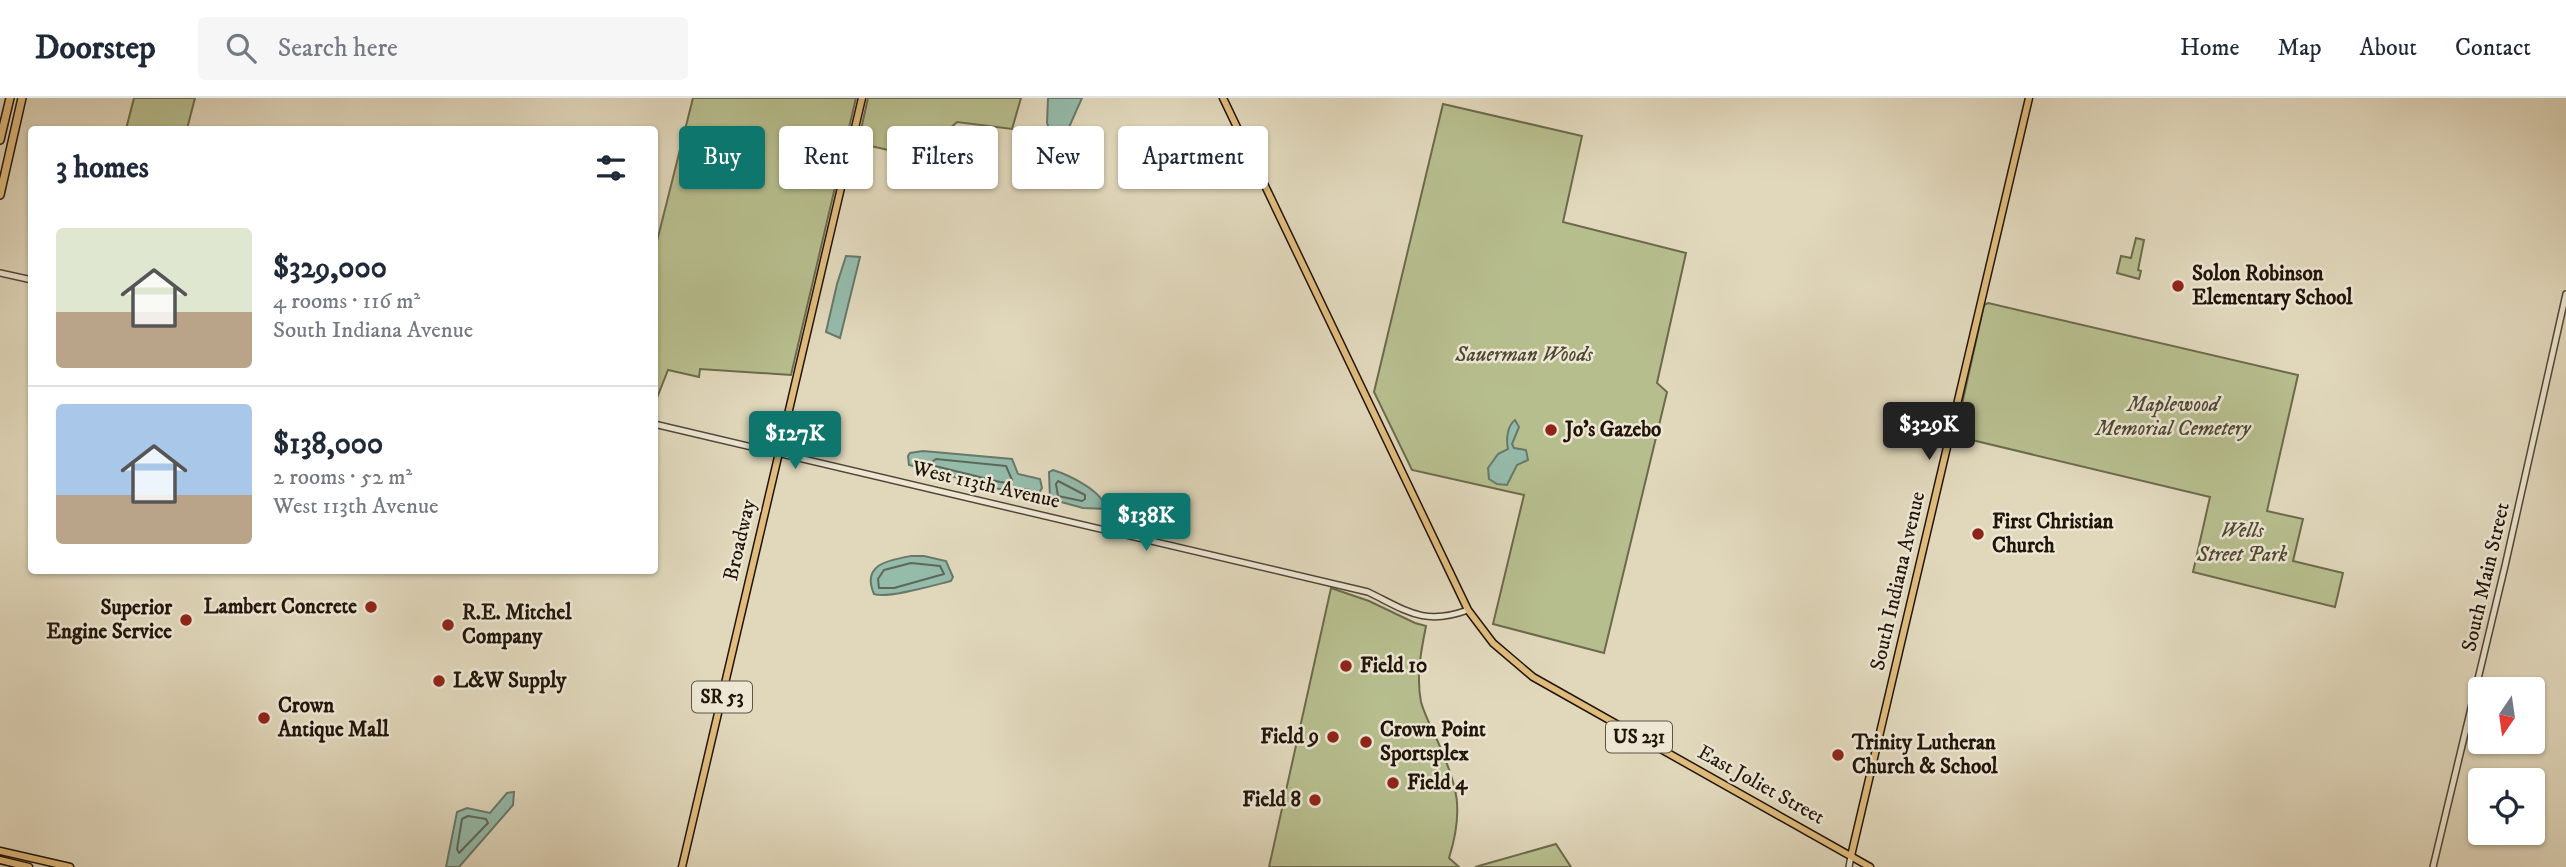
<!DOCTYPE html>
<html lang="en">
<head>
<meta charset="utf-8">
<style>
	body { margin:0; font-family:"IM FELL DW Pica",serif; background:#f6f6f7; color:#1f2937; height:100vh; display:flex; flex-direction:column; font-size:26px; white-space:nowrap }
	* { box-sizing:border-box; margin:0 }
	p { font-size:23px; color:#747a83 }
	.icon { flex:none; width:38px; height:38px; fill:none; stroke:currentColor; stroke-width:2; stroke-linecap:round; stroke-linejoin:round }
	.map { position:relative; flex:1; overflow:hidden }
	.sheet { position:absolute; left:28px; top:28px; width:630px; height:448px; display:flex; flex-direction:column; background:#fff; border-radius:7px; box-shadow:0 2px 5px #0004 }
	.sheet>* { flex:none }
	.top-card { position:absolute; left:679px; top:28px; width:665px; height:63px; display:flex; gap:14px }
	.needle { width:46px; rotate:193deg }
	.controls { position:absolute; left:2468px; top:579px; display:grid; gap:14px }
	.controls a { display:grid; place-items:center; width:77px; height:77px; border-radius:7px; background:#fff; box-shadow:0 2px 5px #0004; font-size:35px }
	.price { position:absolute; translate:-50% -60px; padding:0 16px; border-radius:7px; background:#0f766e; color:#fff; font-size:23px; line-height:46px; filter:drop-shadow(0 2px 4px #0008) }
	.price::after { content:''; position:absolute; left:50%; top:42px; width:21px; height:16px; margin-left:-10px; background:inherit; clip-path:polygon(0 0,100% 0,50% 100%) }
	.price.on { background:#222; color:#fff }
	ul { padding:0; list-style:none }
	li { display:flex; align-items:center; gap:21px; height:175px; padding:0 28px }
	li+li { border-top:2px solid #e0e1e3 }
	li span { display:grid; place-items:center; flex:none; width:196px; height:140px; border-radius:7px; color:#555 }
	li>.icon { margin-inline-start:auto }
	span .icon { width:84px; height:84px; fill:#fffc; stroke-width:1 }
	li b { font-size:30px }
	h2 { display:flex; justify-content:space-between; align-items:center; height:84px; padding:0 28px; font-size:30px }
	.pill { padding:0 24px; border-radius:7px; background:#fff; box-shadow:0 2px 5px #0004; font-size:24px; line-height:63px }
	.pill.on { background:#0f766e; color:#fff }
	header { display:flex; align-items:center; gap:42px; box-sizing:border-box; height:98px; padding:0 35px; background:#fff; border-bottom:2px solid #e0e1e3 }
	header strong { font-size:33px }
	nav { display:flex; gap:38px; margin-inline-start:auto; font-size:24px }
	.search { width:490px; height:63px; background:#f6f6f7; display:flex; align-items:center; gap:18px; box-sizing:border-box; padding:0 24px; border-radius:7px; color:#747a83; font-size:26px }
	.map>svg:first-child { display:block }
	.green { fill:#b7be8e; stroke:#6c6a4c; stroke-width:2 }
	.water { fill:#95bbab; stroke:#67796b; stroke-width:2 }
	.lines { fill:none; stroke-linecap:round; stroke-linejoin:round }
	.shore { stroke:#5b685a; stroke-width:2 }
	.minor-casing { stroke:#514636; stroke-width:8 }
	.major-casing { stroke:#21150a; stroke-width:9 }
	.highway-casing { stroke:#21150a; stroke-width:10 }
	.minor { stroke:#ece6d3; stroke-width:5 }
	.major { stroke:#e0bc7e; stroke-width:6 }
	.highway { stroke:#e0bc7e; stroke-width:7 }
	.poi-dot { fill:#8f2418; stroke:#ece6d3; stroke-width:2.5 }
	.labels { text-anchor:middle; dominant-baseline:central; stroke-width:5; stroke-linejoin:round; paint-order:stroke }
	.shield { fill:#ece6d3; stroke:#5e5446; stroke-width:2 }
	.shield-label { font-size:19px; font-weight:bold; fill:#21150a }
	.poi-label { font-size:21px; font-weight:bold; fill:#21150a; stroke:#ece6d3; text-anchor:start }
	.park-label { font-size:21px; font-style:italic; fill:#4e4832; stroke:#ece6d3 }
	.street-label { font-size:21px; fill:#21150a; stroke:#ece6d3 }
</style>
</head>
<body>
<header>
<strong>Doorstep</strong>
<div class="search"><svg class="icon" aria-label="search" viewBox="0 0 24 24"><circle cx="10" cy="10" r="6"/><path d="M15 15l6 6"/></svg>Search here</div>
<nav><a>Home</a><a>Map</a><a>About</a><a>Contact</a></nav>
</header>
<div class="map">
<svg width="2566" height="769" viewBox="0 0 2566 769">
	<rect width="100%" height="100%" fill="#e1d8bc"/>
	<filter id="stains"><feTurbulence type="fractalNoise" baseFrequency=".00286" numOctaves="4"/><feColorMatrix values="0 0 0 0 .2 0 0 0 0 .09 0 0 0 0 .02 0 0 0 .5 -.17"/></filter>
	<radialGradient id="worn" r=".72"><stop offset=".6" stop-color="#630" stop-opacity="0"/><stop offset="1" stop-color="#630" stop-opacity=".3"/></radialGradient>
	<!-- green -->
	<path class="green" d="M134 0H195L187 31H126Z
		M693 0H856L791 277 700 271 699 279 668 272 655 305V151Z
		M868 0H1021L1012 31 957 24 918 59 858 45Z
		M1443 6 1582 38 1563 124 1686 155 1657 285 1667 294 1604 555 1493 526 1524 397 1412 372 1374 294Z
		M2136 140 2144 142 2138 172 2141 173 2139 181 2117 175 2121 158 2131 160Z
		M1988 205 2298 277 2267 413 2303 421 2293 463 2343 475 2335 509 2193 474 2210 399 1955 338 1984 207Z
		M1331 490 1369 503 1415 525 1426 528C1421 553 1416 578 1421 604 1425 618 1432 631 1438 644 1458 689 1464 712 1449 760L1459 769H1269Z
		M1556 746 1571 769H1475Z"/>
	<!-- water -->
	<path class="water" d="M1048 0H1082L1066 36 1051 35 1047 25Z
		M846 158 860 159 840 240 826 234 837 186Z
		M1515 322 1519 329 1512 346 1514 350 1526 352 1528 362 1517 367 1507 387 1497 386 1489 381 1488 370 1498 356 1508 351C1506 342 1507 328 1515 322Z
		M923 353 1012 361 1018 376 1040 381 1042 390 1037 398 1028 391H999L909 367 908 358 910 355Z
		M1053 372C1069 377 1103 393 1106 411L1083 410 1050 401 1049 374Z
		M911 458H924L946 463 953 479 951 483C935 487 887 501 874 496 861 466 889 462 911 458Z
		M514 694 513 707 459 769H446L457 714 467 710 490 715 507 695Z"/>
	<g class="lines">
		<!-- shore -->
		<path class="shore" d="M936 361 1006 368 1012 382 1008 385 1000 384 935 368 932 364Z
			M1058 383 1085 397V401L1082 403 1058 398 1056 386Z
			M911 465 940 468 944 476 894 490H879L878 481 884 472Z
			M468 718 486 721 488 725 459 755 457 751 462 721Z"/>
		<defs>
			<path id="minor" d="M0 175 32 182
				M654 326 1368 494C1407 513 1424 528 1468 512
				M1849 769 1851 758
				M2433 769 2505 468 2566 196"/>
			<path id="major" d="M1223 0 1468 512 1493 545 1533 579 1870 769
				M0 753 70 769
				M1851 758 2029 0
				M0 762 29 769
				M682 769 862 0"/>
			<path id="highway" d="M0 42 10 0
				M0 97 22 0"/>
		</defs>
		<!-- minor casing -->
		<use href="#minor" class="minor-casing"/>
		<!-- major casing -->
		<use href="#major" class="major-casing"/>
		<!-- highway casing -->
		<use href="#highway" class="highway-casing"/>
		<!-- minor -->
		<use href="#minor" class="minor"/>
		<!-- major -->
		<use href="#major" class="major"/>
		<!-- highway -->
		<use href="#highway" class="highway"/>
	</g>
	<!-- markers -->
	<g class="poi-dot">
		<circle cx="2178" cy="188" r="7"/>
		<circle cx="1551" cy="332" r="7"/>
		<circle cx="1978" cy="436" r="7"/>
		<circle cx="371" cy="509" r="7"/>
		<circle cx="186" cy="522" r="7"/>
		<circle cx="448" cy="527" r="7"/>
		<circle cx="1346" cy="568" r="7"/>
		<circle cx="439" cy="583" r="7"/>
		<circle cx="264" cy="620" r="7"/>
		<circle cx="1333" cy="639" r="7"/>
		<circle cx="1366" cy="644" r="7"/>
		<circle cx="1838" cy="657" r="7"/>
		<circle cx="1393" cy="685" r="7"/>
		<circle cx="1315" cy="702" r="7"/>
	</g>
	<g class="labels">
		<!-- shield labels -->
		<g class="shield">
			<rect x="692" y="583.5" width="60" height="31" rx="5"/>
			<rect x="1606" y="623.5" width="66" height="31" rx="5"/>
		</g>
		<g class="shield-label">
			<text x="722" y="599">SR 53</text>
			<text x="1639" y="639">US 231</text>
		</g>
		<!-- poi labels -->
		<g class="poi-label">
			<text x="2192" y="176">Solon Robinson<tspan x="2192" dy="24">Elementary School</tspan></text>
			<text x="1565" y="332">Jo's Gazebo</text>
			<text x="1992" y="424">First Christian<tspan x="1992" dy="24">Church</tspan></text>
			<text x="357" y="509" text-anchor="end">Lambert Concrete</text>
			<text x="172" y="510" text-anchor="end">Superior<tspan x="172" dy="24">Engine Service</tspan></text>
			<text x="462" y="515">R.E. Mitchel<tspan x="462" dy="24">Company</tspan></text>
			<text x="1360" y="568">Field 10</text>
			<text x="453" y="583">L&amp;W Supply</text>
			<text x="278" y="608">Crown<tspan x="278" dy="24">Antique Mall</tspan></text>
			<text x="1380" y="632">Crown Point<tspan x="1380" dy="24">Sportsplex</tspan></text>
			<text x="1319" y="639" text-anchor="end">Field 9</text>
			<text x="1852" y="645">Trinity Lutheran<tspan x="1852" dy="24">Church &amp; School</tspan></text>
			<text x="1407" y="685">Field 4</text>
			<text x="1301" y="702" text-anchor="end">Field 8</text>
		</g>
		<!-- park labels -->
		<g class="park-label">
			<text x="1524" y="257">Sauerman Woods</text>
			<text x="2173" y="307">Maplewood<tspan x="2173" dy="24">Memorial Cemetery</tspan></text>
			<text x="2242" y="433">Wells<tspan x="2242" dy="24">Street Park</tspan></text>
		</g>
		<!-- street labels -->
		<g class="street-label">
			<text transform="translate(986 387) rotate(13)">West 113th Avenue</text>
			<text transform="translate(740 442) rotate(-77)">Broadway</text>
			<text transform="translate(2486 479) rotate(-77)">South Main Street</text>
			<text transform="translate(1898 483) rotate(-77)">South Indiana Avenue</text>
			<text transform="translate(1761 687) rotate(29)">East Joliet Street</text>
		</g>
	</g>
	<rect width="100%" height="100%" filter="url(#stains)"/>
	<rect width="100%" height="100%" fill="url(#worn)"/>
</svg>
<div class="controls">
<a><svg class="needle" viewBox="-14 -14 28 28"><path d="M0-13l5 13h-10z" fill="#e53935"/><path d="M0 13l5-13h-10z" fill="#747a83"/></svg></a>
<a><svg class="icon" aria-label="locate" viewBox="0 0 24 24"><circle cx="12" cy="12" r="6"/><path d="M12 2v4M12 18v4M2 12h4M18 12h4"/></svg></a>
</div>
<b class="price on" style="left:1929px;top:364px">$329K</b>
<b class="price" style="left:795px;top:373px">$127K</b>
<b class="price" style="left:1146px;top:455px">$138K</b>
<div class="top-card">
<a class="pill on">Buy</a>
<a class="pill">Rent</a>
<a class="pill">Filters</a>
<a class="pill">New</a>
<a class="pill">Apartment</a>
</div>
<section class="sheet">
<h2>3 homes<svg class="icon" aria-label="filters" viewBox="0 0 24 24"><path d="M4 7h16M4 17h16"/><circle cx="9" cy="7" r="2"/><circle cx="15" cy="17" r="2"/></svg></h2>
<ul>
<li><span style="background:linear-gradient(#dfe7d0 60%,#b9a48a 0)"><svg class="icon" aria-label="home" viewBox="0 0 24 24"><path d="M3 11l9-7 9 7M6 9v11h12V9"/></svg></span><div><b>$329,000</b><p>4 rooms · 116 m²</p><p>South Indiana Avenue</p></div></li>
<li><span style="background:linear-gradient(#a9c7e8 65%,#b9a48a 0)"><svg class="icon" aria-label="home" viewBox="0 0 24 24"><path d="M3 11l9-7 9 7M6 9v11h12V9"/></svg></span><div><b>$138,000</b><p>2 rooms · 52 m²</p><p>West 113th Avenue</p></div></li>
</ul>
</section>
</div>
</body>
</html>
